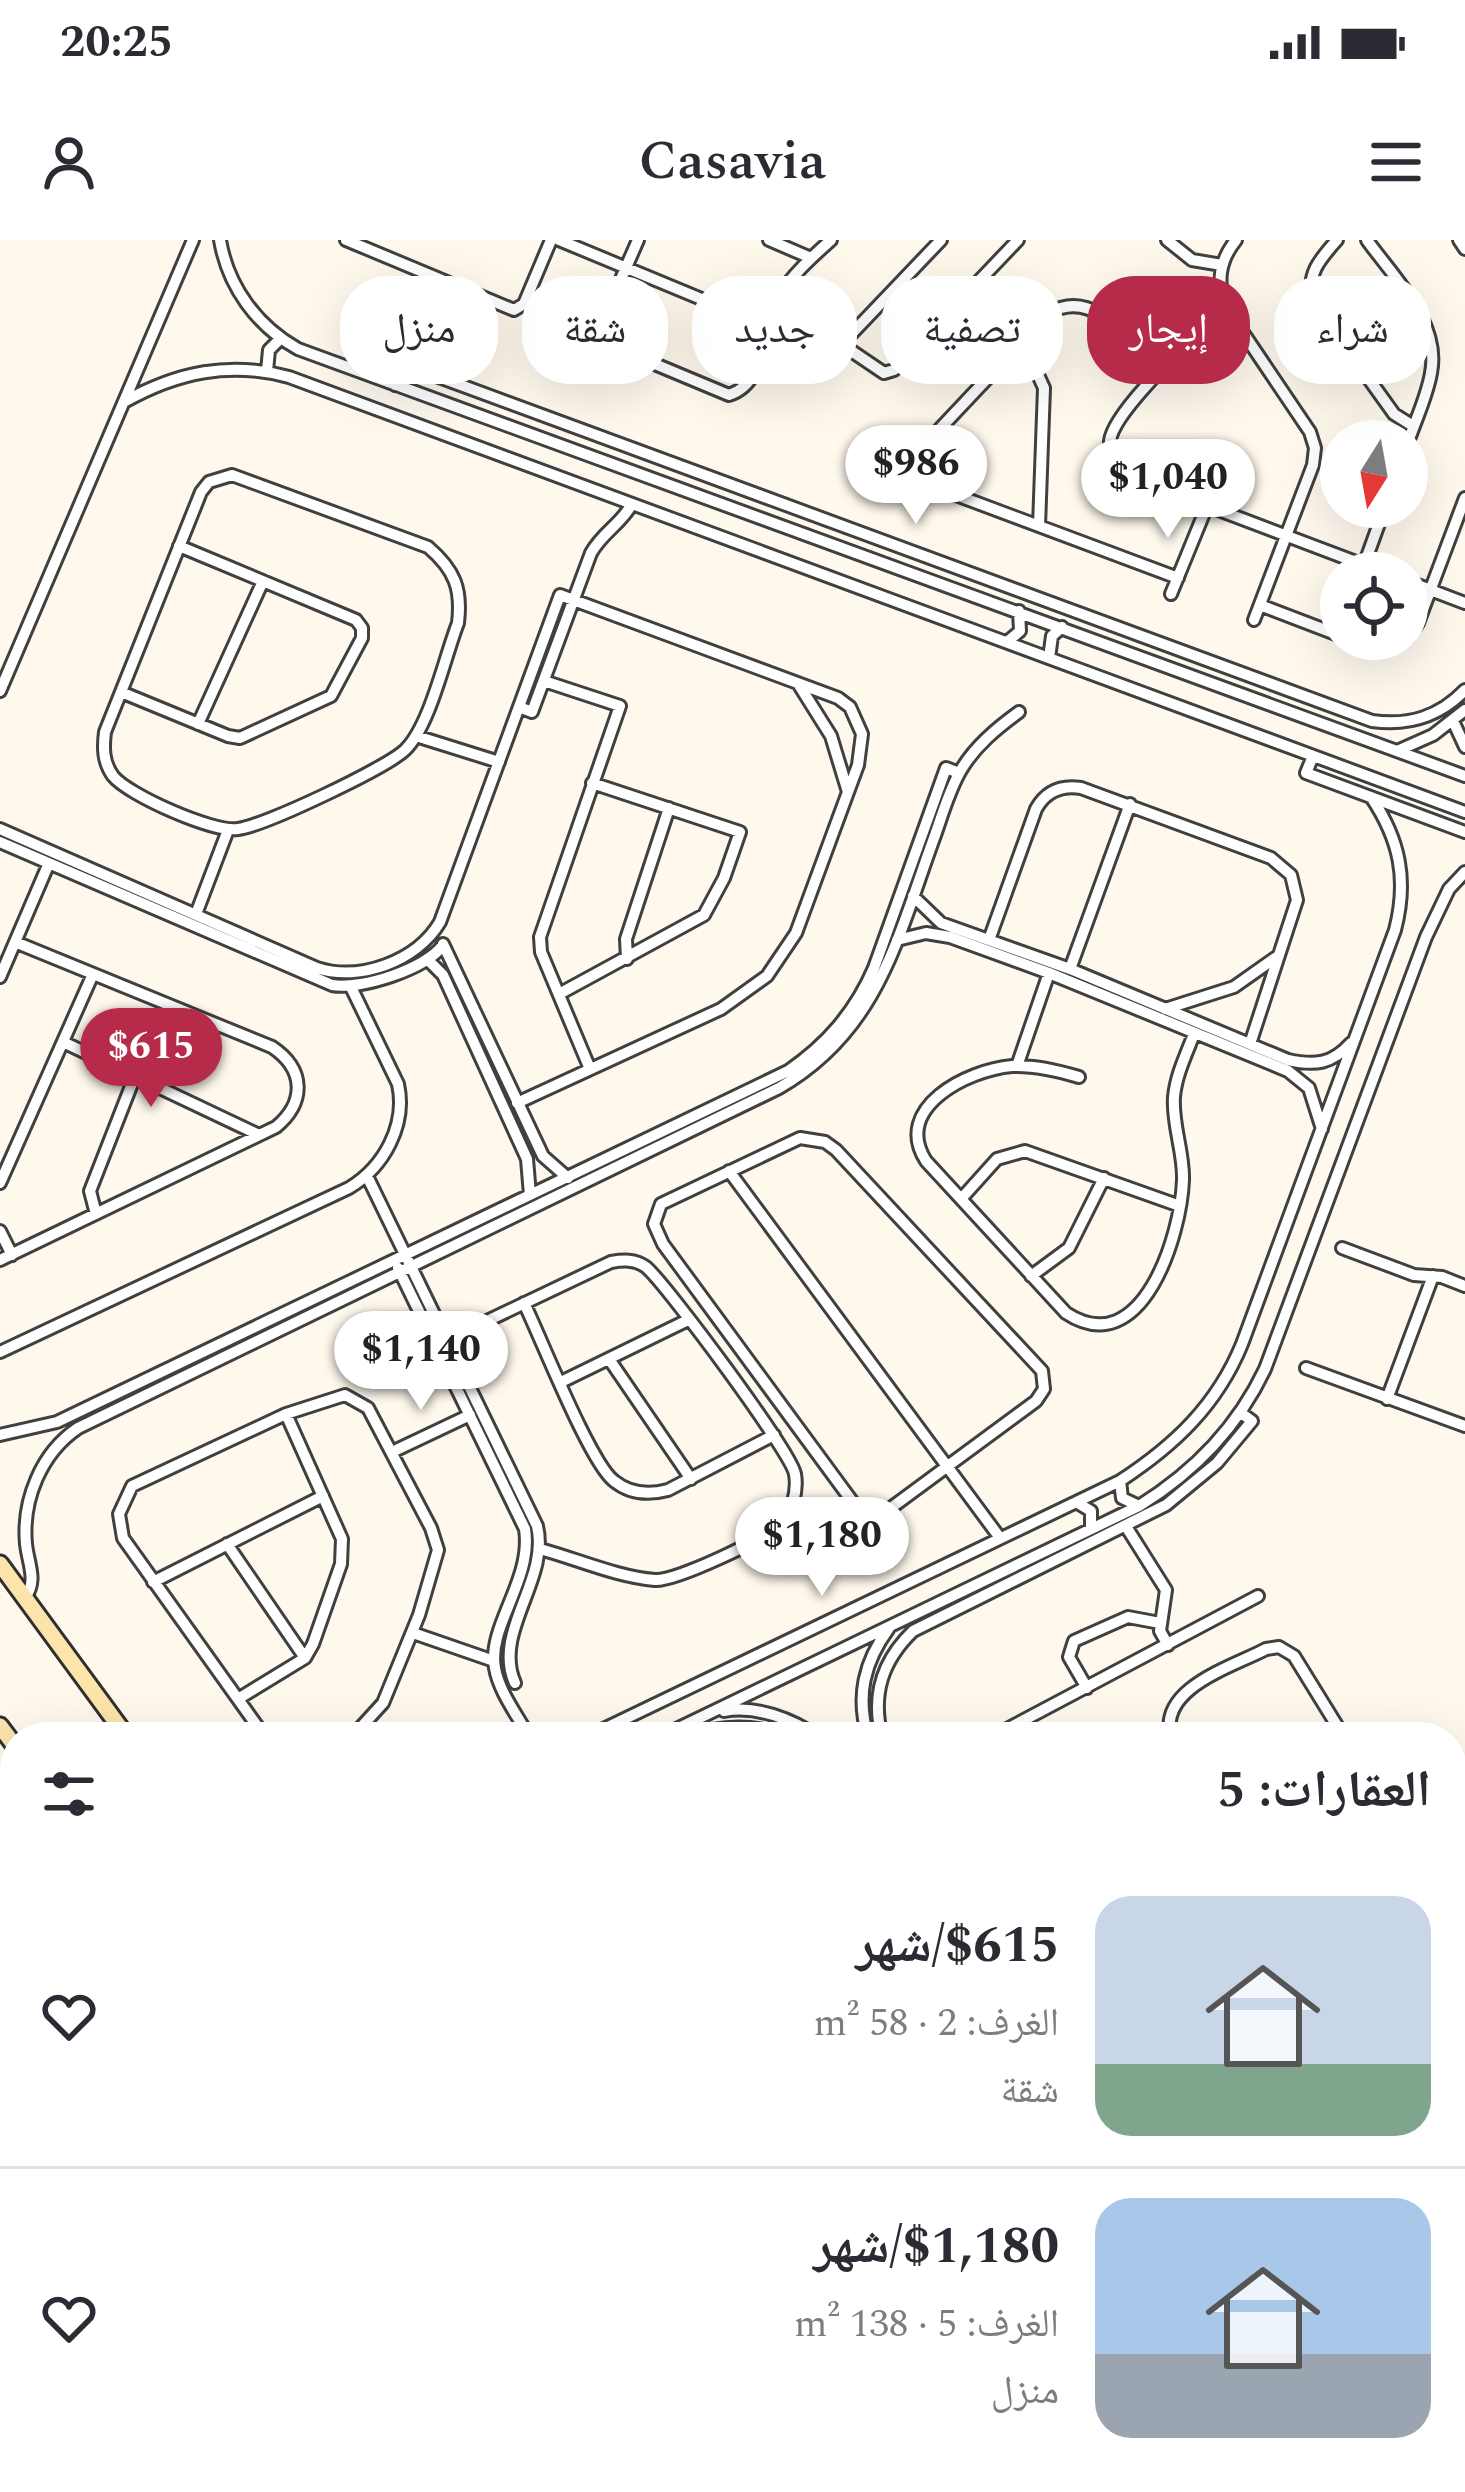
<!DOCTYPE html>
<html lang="ar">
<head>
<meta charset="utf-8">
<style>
	body { margin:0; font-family:Spectral,"Noto Naskh Arabic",serif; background:#f7f7f7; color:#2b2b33; direction:rtl; height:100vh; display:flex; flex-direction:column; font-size:45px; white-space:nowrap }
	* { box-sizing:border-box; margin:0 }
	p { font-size:39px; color:#7c7c81 }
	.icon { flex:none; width:66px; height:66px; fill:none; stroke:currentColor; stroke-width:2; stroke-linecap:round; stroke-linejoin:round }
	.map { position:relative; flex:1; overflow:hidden; direction:ltr }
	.panel { position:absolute; left:0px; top:1482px; width:1467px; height:771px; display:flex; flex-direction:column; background:#fff; border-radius:48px 48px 0 0; box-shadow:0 12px 48px #0002; direction:rtl }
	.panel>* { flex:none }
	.hud { position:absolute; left:36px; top:36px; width:1395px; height:108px; direction:rtl; display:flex; gap:24px }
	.needle { width:78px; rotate:191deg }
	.fabs { position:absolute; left:1320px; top:180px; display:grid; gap:24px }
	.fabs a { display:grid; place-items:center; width:108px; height:108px; border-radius:50%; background:#fff; box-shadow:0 12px 48px #0002; font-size:60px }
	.price { position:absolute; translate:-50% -102px; padding:0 27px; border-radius:42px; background:#fff; color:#222; font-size:39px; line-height:78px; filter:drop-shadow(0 3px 6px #0008) }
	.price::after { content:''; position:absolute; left:50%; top:72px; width:36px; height:27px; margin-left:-18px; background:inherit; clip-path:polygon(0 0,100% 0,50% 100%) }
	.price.selected { background:#b72b4a; color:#fff }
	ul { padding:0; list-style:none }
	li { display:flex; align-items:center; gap:36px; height:300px; padding:0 36px }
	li+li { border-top:3px solid #e1e1e2 }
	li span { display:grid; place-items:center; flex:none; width:336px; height:240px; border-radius:36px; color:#555 }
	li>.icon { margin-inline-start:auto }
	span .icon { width:144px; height:144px; fill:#fffc; stroke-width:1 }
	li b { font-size:51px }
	h2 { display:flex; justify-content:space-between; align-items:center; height:144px; padding:0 36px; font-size:51px }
	.tag { padding:0 42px; border-radius:48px; background:#fff; box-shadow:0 12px 48px #0002; font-size:42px; line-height:108px }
	.tag.selected { background:#b72b4a; color:#fff }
	.status { display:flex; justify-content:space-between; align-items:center; height:84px; padding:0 60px; background:#fff; direction:ltr }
	.status svg { height:33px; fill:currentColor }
	header { display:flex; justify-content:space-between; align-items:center; height:156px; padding:0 36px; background:#fff; font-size:54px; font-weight:600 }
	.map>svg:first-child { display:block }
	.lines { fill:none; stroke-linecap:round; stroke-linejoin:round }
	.minor-casing { stroke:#404040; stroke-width:16 }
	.secondary-casing { stroke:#2f2f2f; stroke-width:21 }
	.minor { stroke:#fff; stroke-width:10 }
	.secondary { stroke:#fce4ab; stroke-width:15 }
</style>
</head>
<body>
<div class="status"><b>20:25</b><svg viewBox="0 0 49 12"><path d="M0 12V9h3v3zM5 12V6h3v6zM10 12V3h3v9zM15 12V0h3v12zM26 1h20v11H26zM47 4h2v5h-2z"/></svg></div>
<header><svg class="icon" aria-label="menu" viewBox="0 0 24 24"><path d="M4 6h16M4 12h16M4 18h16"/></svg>Casavia<svg class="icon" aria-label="person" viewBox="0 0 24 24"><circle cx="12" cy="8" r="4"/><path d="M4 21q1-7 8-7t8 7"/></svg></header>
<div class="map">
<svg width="1465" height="2252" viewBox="0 0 1465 2252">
	<rect width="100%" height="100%" fill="#fef8ed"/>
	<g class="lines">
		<defs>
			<path id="minor" d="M220 0C228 47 257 86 298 109L1465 536
				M346 0 514 70 524 64 551 0
				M559 0 769 87 814 103 850 110 884 133 894 130 1018 0
				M638 0 601 85 602 102 729 155C769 142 760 86 779 56 792 35 812 17 831 0
				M769 0 811 18
				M1167 0 1192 20 1222 25
				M1236 0C1219 21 1217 42 1225 66L1310 192 1315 208 1313 225 1254 380
				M1337 0C1320 19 1306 34 1313 61L1394 174 1413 186
				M1367 0C1394 38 1441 82 1431 133 1427 157 1415 181 1407 205
				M1459 0 1465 9
				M1225 66C1200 92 1113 170 1110 201 1109 219 1121 229 1134 238L1385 333
				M1017 106 1034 126 1044 148 1039 286
				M839 107 941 0
				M267 131 269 110 280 99
				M1158 136C1129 104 1097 46 1049 73L935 194C922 215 921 232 940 249L1178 338
				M395 145 412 133H428L1372 481C1409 486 1439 477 1465 450
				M124 162C177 132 230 121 289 137L1465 572
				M232 235 428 307C455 330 462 349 458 383 445 416 430 486 405 510 386 528 264 586 238 589 214 593 128 555 113 536 103 522 103 508 105 492L201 252 209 242Z
				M1364 325 1385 267
				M1407 341 1465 363
				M1171 354 1207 266
				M1260 365 1341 396
				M1407 398 1418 383 1465 258
				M1350 399C1371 407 1387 412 1406 399
				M1007 402 1020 391 1019 371
				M1049 418 1052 396 1062 387
				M544 441 620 466 540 697 541 712 590 829
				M799 445 831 496 848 552
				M0 451 193 0
				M121 452 228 496 240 498 331 456 362 398V388L356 380 179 306
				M519 467 532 472 591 313C603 292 621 284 632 264
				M1453 481 1465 507
				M198 484 263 341
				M416 496 499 522
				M1397 511 1433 495 1465 470
				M1313 516 1306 533 1465 592
				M0 589 317 728C360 742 417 721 440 682L560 355 838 458 850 467 862 494 858 525 796 693 767 736 721 769 517 863
				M0 602 332 745C361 750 426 729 443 705
				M913 656 941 683 1070 729 1288 820C1315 826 1332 824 1351 803
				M196 674 228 590
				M897 700 926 693 950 697 1049 733 1288 831 1309 848 1322 889
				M989 700 1036 569C1046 551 1061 545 1081 548L1271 618 1291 635 1297 660 1250 804
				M443 704 543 916 568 938
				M427 719 443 735 527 919 530 955
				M627 719 626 699 669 568
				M1070 729 1130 564
				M0 737 49 623
				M559 754 704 675 724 638 740 592 592 543
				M1165 769 1234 747 1278 716
				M63 802 259 895
				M1017 826 1049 733
				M1079 837C1056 830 1035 825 1012 826 967 830 892 868 926 921L1066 1073C1142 1123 1181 995 1183 940 1184 912 1172 885 1174 857 1176 835 1186 815 1194 794
				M800 898 825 902 836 910 1042 1131 1044 1149 1036 1161 880 1276 860 1272 663 1004 654 984 661 964Z
				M729 931 1000 1298
				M367 936 537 1286C550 1340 492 1392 515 1443
				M0 943 93 734
				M961 959 997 919 1025 911 1180 966
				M96 974 90 951 135 836
				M0 991 12 1015
				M1342 1008 1414 1035 1442 1037 1465 1046
				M0 1020 276 887C306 862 305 829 272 807L15 702
				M398 1028 525 1289C533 1340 487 1386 495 1428 499 1452 518 1476 529 1497
				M1031 1036 1069 1008 1104 938
				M524 1063C541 1098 590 1223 614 1241 630 1254 649 1255 668 1250L774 1195
				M447 1100 611 1022C623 1020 635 1019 646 1027 667 1045 791 1212 795 1234 798 1252 792 1273 779 1285 763 1300 676 1341 655 1340 617 1337 577 1319 540 1309
				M0 1112 349 948C384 927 407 885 398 844L351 747
				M609 1119 691 1239
				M1306 1128 1465 1186
				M561 1142 688 1080
				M1387 1159 1433 1036
				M0 1195 57 1182 788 831C827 804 855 772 874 728L946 528 959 533
				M392 1212 470 1175
				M1120 1241 1122 1258 1139 1266
				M1076 1262 1091 1271V1289
				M1127 1288 1166 1350 1160 1391 1168 1405
				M227 1304 305 1418
				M153 1342 323 1256
				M25 1358C38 1340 28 1324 26 1304 22 1260 41 1213 78 1188L779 848C878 791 897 699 934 598 942 576 949 550 961 530 975 506 997 488 1019 472
				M413 1393 494 1421
				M1087 1448 1069 1417 1074 1401 1128 1377 1160 1383
				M238 1459 305 1418 313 1404 341 1324 342 1299 286 1174
				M724 1471C756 1465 792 1479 818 1497
				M265 1497 123 1298 119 1274 132 1246 286 1174 345 1155 368 1168 431 1288 438 1310 419 1375 383 1463 352 1497
				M587 1497 1120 1241C1175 1205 1217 1165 1242 1104L1395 690C1408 640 1400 600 1371 557
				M660 1497 1139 1266C1194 1232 1237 1188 1265 1129L1426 697 1449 649 1465 632
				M686 1497C720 1485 753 1483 787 1497
				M868 1497C856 1456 864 1422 889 1388
				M882 1497C871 1455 882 1421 913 1391L1166 1265 1217 1223 1252 1181 1241 1173
				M992 1497 1258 1356
				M1171 1497C1158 1448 1232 1427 1266 1409L1279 1407 1294 1416 1344 1497
				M1452 1668 1465 1661
				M1452 1684 1465 1677
				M1452 1714 1465 1707
				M1452 1732 1465 1726
				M0 1912 15 1933
				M0 2023 15 2043
				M0 2128 15 2117
				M0 2146 15 2165
				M0 2218 15 2207
				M156 2238 166 2252
				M240 2238 250 2252
				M1409 2238 1465 2251
				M73 2252 92 2238
				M1193 2252 1223 2238"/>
			<path id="secondary" d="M0 1324 127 1497
				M0 1486 15 1506
				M0 1838 15 1858
				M290 2238 300 2252
				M566 2238 577 2252
				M671 2238 682 2252
				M1335 2238 1396 2252
				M1232 2252 1284 2238"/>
		</defs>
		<!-- minor casing -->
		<use href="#minor" class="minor-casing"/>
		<!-- secondary casing -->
		<use href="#secondary" class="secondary-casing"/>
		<!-- minor -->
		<use href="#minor" class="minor"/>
		<!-- secondary -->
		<use href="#secondary" class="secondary"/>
	</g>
</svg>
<div class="fabs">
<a><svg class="needle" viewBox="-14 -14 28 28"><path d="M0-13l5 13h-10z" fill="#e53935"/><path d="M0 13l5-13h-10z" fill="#7c7c81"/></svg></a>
<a><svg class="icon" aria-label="locate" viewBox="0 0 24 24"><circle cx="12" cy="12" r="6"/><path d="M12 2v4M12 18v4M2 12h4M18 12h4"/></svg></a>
</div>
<b class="price" style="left:916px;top:287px">$986</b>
<b class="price" style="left:1168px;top:301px">$1,040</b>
<b class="price selected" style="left:151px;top:870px">$615</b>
<b class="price" style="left:421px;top:1173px">$1,140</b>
<b class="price" style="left:822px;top:1359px">$1,180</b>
<div class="hud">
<a class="tag">شراء</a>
<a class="tag selected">إيجار</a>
<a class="tag">تصفية</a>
<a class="tag">جديد</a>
<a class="tag">شقة</a>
<a class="tag">منزل</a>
</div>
<section class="panel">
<h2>العقارات: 5<svg class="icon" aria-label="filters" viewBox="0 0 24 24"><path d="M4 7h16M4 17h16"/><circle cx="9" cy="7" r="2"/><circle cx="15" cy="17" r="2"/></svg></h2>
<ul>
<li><span style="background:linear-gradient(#c9d6e8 70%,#7fa58c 0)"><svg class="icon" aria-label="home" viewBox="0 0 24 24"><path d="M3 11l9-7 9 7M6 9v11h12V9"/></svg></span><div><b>$615/شهر</b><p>الغرف: 2 · 58 m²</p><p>شقة</p></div><svg class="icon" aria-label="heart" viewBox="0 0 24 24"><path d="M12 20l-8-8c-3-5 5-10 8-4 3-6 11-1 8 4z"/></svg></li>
<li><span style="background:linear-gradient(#a9c7e8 65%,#9aa5b1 0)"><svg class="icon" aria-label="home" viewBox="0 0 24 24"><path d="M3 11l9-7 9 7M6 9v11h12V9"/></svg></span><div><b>$1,180/شهر</b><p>الغرف: 5 · 138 m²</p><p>منزل</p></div><svg class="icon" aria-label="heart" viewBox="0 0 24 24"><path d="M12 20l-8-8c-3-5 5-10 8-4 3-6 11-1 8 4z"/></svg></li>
</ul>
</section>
</div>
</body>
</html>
